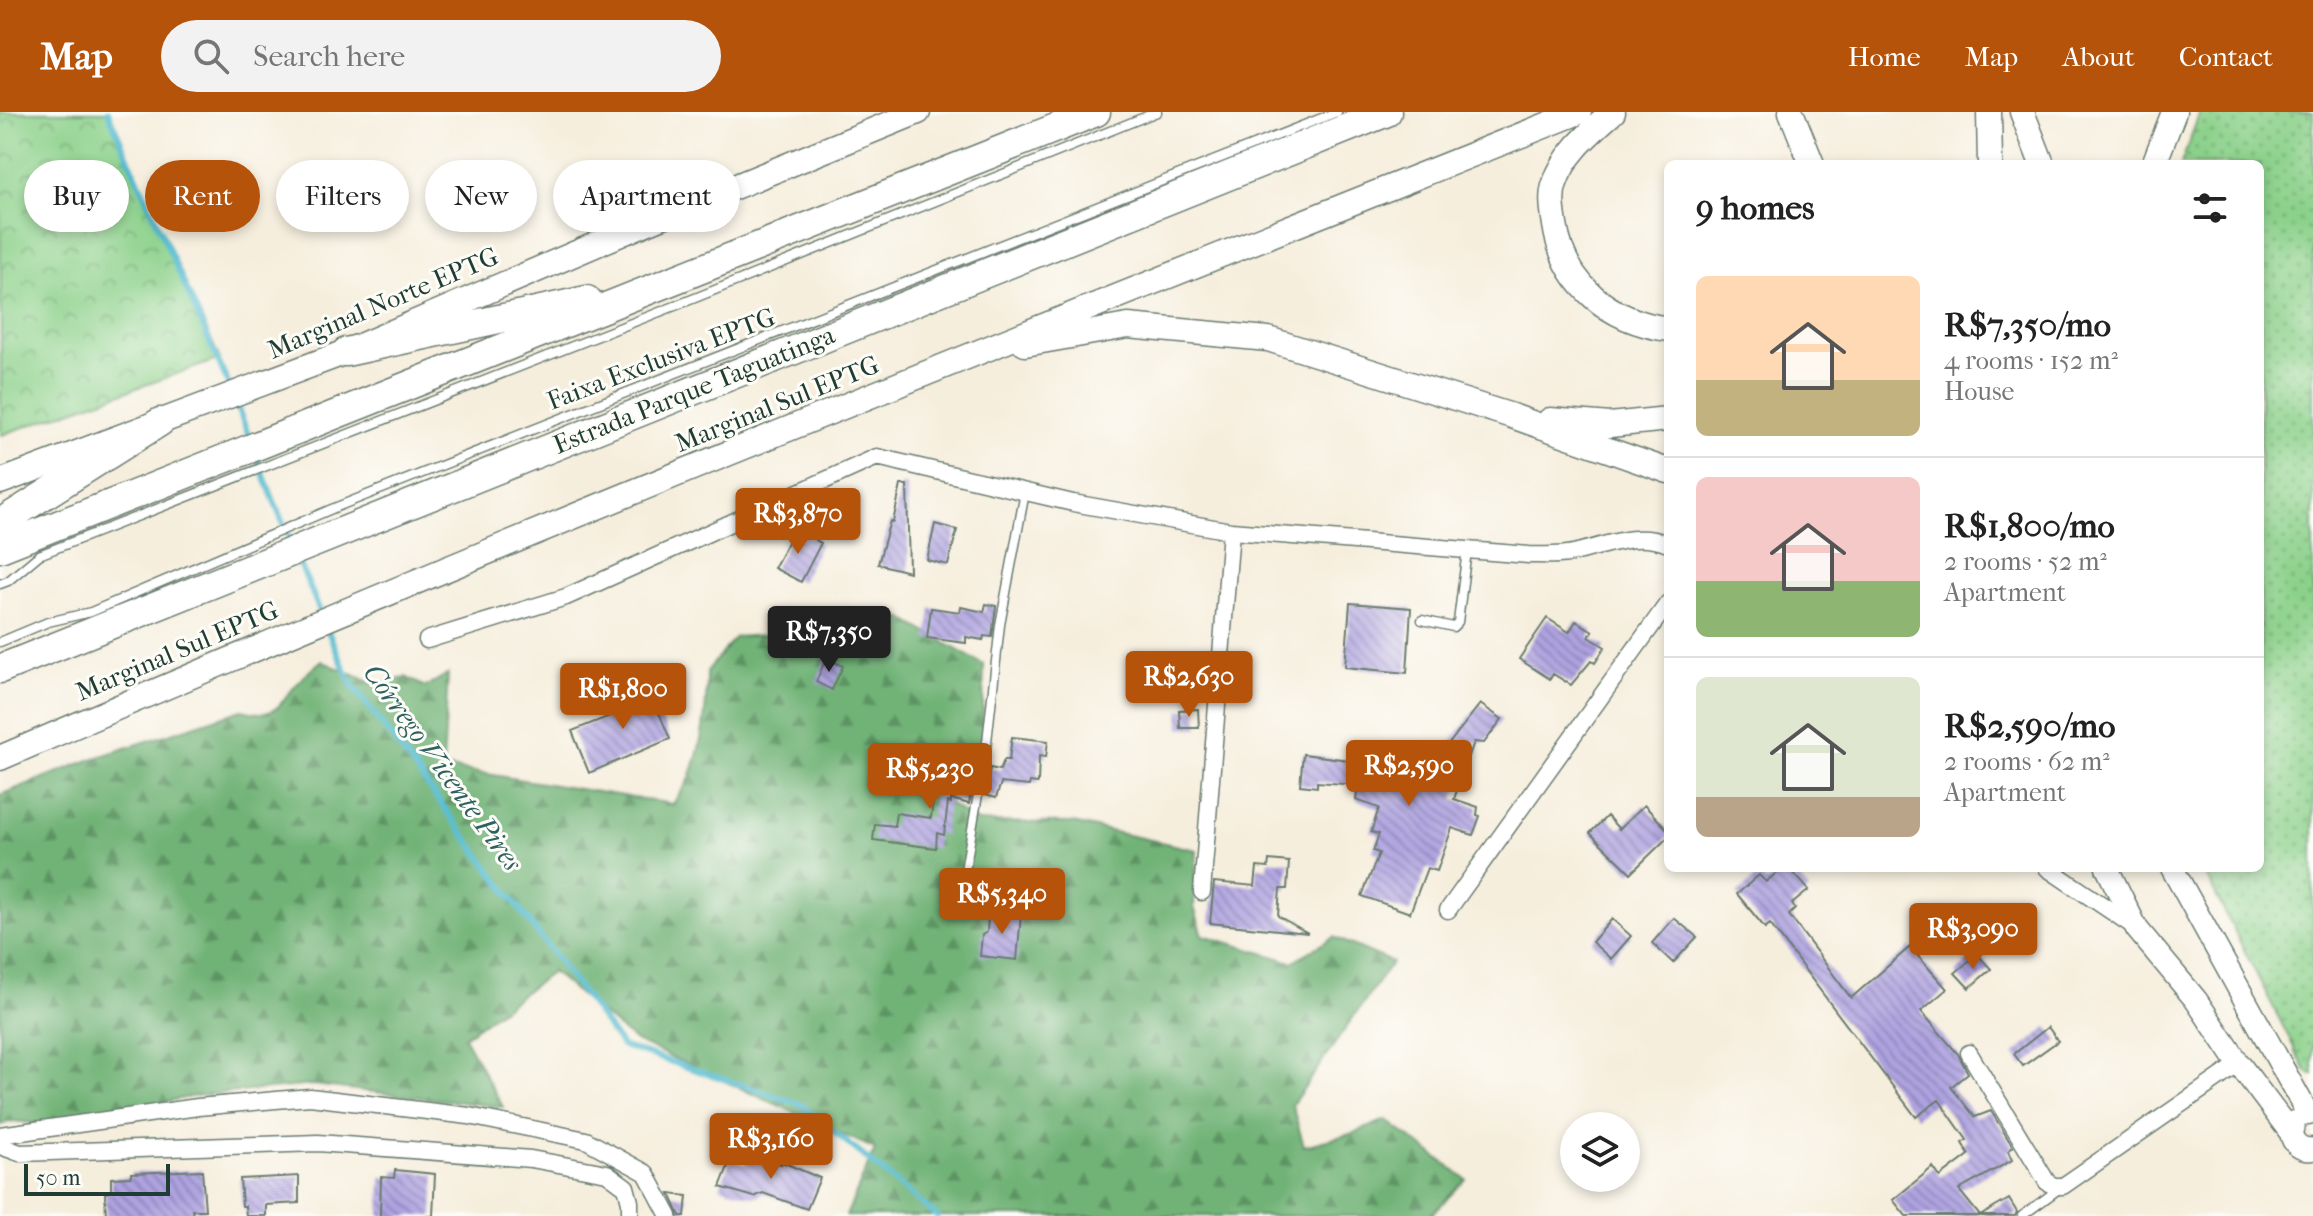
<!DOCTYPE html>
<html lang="en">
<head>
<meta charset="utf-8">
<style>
	body { margin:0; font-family:"IM FELL French Canon",serif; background:#f2f2f2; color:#222; height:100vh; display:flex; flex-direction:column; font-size:30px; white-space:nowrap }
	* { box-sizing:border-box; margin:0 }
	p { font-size:26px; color:#767676 }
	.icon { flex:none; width:44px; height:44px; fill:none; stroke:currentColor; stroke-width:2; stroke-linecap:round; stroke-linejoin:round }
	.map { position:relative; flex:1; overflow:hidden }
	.details { position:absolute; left:1664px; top:48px; width:600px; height:712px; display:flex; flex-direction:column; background:#fff; border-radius:12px; box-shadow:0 4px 12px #0003 }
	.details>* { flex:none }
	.guide { position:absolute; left:24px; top:48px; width:760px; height:72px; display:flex; gap:16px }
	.controls { position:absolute; left:1560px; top:1000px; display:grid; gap:16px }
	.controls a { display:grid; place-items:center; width:80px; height:80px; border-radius:50%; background:#fff; box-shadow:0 4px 12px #0003; font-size:40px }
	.scale { position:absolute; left:24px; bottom:20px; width:146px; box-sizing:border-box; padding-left:8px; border:4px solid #1f3d34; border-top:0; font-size:22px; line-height:28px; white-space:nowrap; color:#1f3d34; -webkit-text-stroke:6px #fdfcf7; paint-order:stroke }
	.price { position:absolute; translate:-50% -68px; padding:0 18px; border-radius:8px; background:#b45309; color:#fff; font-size:26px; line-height:52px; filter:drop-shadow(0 2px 4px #0008) }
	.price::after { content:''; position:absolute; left:50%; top:48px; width:24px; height:18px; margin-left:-12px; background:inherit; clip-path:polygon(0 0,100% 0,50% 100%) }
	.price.active { background:#222; color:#fff }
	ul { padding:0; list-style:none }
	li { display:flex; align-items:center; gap:24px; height:200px; padding:0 32px }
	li+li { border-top:2px solid #e0e0e0 }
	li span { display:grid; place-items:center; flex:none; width:224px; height:160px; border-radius:12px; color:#555 }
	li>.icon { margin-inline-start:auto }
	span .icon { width:96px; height:96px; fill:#fffc; stroke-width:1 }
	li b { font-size:34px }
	h2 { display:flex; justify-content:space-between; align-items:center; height:96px; padding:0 32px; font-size:34px }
	.tag { padding:0 28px; border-radius:36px; background:#fff; box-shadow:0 4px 12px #0003; font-size:28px; line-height:72px }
	.tag.active { background:#b45309; color:#fff }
	header { display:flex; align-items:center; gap:48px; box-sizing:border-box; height:112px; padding:0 40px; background:#b45309; color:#fff }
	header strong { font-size:38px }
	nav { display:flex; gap:44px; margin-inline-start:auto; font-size:28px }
	.search { width:560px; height:72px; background:#f2f2f2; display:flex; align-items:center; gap:20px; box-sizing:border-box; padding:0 28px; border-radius:44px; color:#767676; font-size:30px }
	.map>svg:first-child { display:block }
	.grass { fill:url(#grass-dots); stroke:#568760; stroke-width:2 }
	.forest { fill:url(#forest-firs); stroke:#487856; stroke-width:2 }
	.park { fill:url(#park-crowns); stroke:#568760; stroke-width:2 }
	.water { fill:#51bacf; stroke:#387c82; stroke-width:2 }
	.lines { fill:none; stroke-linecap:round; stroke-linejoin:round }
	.stream { stroke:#51bacf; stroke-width:6 }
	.building { fill:url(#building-back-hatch) }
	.service-casing { stroke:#6a7b6f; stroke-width:11 }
	.minor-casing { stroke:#6a7b6f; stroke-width:19 }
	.secondary-casing { stroke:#6a7b6f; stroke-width:25 }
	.primary-casing { stroke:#6a7b6f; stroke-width:27 }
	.motorway-casing { stroke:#6a7b6f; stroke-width:31 }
	.service { stroke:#fff; stroke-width:8 }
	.minor { stroke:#fff; stroke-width:16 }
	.secondary { stroke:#fff; stroke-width:22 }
	.primary { stroke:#fff; stroke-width:24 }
	.motorway { stroke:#fff; stroke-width:28 }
	.labels { text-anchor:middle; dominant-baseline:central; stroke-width:6; stroke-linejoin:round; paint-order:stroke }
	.street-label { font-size:26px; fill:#1f3d34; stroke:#fdfcf7 }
	.water-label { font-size:28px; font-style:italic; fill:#2e6262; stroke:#fdfcf7 }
</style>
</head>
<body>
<header>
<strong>Map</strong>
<div class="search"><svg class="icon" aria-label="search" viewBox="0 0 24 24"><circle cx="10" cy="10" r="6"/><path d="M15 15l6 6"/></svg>Search here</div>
<nav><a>Home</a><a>Map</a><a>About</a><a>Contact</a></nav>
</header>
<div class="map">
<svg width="2313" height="1104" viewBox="0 0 2313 1104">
	<defs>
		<pattern id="grass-dots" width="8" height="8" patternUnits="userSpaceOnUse" patternTransform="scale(2)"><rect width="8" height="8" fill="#8cd18b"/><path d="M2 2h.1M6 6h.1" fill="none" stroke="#72ab72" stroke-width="1.8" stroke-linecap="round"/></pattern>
		<pattern id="forest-firs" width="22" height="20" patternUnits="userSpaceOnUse" patternTransform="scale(2)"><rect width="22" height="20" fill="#71b377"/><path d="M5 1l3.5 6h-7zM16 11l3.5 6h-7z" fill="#5c9362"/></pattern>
		<pattern id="park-crowns" width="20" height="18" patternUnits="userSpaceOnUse" patternTransform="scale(2)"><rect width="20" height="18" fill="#8cd18b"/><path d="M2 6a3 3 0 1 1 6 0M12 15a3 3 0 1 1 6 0" fill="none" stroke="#72ab72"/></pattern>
		<pattern id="building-back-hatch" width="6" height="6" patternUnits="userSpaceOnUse" patternTransform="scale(2)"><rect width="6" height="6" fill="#aea2e0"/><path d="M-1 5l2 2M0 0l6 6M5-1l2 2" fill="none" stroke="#8d85b6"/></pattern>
	</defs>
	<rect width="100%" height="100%" fill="#fdfcf7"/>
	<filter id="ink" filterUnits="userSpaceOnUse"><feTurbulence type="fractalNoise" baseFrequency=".0125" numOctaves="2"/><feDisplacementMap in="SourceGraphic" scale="16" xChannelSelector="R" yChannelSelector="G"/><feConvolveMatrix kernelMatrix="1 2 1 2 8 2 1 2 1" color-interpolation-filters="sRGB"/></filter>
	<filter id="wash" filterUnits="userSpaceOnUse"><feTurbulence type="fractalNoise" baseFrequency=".006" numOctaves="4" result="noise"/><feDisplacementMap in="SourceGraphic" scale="32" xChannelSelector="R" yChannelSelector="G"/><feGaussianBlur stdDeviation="1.8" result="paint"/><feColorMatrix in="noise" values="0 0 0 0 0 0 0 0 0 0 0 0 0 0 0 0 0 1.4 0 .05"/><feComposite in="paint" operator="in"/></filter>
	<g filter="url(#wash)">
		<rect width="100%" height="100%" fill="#f6eedd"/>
		<!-- grass -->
		<path class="grass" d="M2200 0H2313V963L2306 959 2202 756H2260V52H2181Z"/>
		<!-- forest -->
		<path class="forest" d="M891 500 984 553 982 639 962 651 946 690 978 710 1073 711 1197 738 1194 795 1203 823 1292 850 1334 825 1392 850 1292 993 1304 1034 1354 1021 1386 1008 1466 1067 1430 1104H846L875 1037 635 929 552 860 464 925 503 995 313 973 195 984 49 1013 12 1009 0 1013V683L92 647 242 598C278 607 276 595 298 571 304 563 313 556 321 549L378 573 406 565 425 575 448 562 443 655 673 692C678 683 686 675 690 665 703 633 707 594 707 559L735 525 790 521 866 528Z"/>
		<!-- park -->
		<path class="park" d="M0 0H108L220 247 1 323Z"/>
		<!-- water -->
		<path class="water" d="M798 1026 825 1035 819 1050 793 1040Z"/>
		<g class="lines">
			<!-- stream -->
			<path class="stream" d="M108 0 231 278
				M235 289 250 327
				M255 341 291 431
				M297 445 322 504
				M326 515 351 571 622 934 800 992 937 1104"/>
		</g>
		<g id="blocks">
			<!-- building -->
			<path class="building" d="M901 373H907L909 460 878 452 890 409 893 410Z
				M935 412 957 418 948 453 927 448Z
				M795 417 821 431 801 470 774 456Z
				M1350 491 1411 496 1407 561 1345 555Z
				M986 492 996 494 992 525 984 524 983 528 966 525V531L927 526 931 496 960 500 961 495 984 500Z
				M1547 506 1569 520 1576 509 1593 519 1589 525 1605 535 1595 551 1591 549 1571 573 1553 562 1550 567 1519 547Z
				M826 546 843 554 832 578 816 570Z
				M645 567 670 627 589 661 572 619 635 594 626 575Z
				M1480 592 1502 607 1484 631 1474 630 1454 687 1478 695 1477 703 1480 704 1473 723 1452 716 1437 759 1427 756 1410 801 1362 784 1379 741 1373 739 1379 722 1371 720 1379 696 1356 688 1358 673 1317 670V675L1300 673 1303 642 1356 649 1386 661 1394 636 1429 648 1426 661Z
				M1198 597 1199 616H1180L1179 598Z
				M1012 625 1048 629 1046 645 1039 644 1038 671 1030 670 1029 674 1001 671 996 686 985 683 990 656 1000 658 1004 648H1009Z
				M938 646 952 648 950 669 963 670 968 650 976 652 969 692 951 687V691L948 690 944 723 937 721 936 736 873 728 875 712 896 714H894L896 701 931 706Z
				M1644 693 1668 718V725L1631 761 1590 721 1607 704 1619 717Z
				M1269 748 1289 750 1287 777H1280L1278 804 1308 821 1210 811 1214 770 1255 774 1257 755 1268 756Z
				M1782 756H1789L1809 778 1792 792 1795 797 1789 803 1851 886 1910 835 1947 877 1921 899 1958 942 1968 961 1951 975 1975 1005 1991 999 2013 1035 2008 1039 2012 1048 1959 1078 1980 1104 2009 1087 2017 1100 2015 1104H1906L1893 1088 1933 1055 1940 1065 1969 1043 1962 1031 1967 1028 1939 988 1916 1005 1770 812 1765 816 1737 782 1759 763 1766 770Z
				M994 798 1021 803 1017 848 980 844 982 823 987 820 988 804H993Z
				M1674 806 1697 825 1673 851 1652 831Z
				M1612 807 1631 824 1611 847 1592 830Z
				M1977 842 1991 857 1969 876 1955 861Z
				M2048 915 2058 929 2023 954 2014 942Z
				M760 1044 781 1052 782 1050 820 1066 807 1097 763 1081 754 1085 720 1075 731 1047 745 1053 750 1046Z
				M202 1058 205 1098H192L193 1104H106L105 1081 111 1080V1066L131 1065V1061Z
				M395 1058 435 1062 433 1104H380L381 1065 394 1066Z
				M299 1064V1091L266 1093V1104H246L245 1094H242L240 1067Z
				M670 1082 687 1084 685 1104H680Z"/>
		</g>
	</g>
	<g filter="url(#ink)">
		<use href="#blocks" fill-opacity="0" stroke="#6a7b6f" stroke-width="2"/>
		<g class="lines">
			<defs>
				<path id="service" d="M0 472 8 469 39 443 680 192 1157 0
					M1422 508 1453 515 1458 510 1467 438
					M0 530 48 510 91 500 334 396 1337 0
					M961 782 987 630 1000 513 1025 380
					M2022 1104 2060 1076"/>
				<path id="minor" d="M427 528 566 485 877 345 1073 391 1231 419 1529 443C1542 443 1555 444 1568 442 1602 436 1633 418 1668 432
					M2047 756 2135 815
					M1202 780 1231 419
					M1448 798 1668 491
					M1969 941 2047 1070 2054 1074H2063L2239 952
					M0 1023 198 995 310 985 469 1004 586 1028 646 1061 669 1104
					M0 1034 20 1041 318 1031 531 1047 607 1061 626 1075 630 1090V1104"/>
				<path id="secondary" d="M2107 756 2137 817 2196 888 2239 952 2291 1021
					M2172 756 2308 1002
					M2294 1010 2291 1021C2293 1032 2301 1039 2313 1037"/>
				<path id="primary" d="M1613 0C1591 20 1564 42 1555 71 1550 84 1553 99 1555 113 1564 173 1610 209 1668 217
					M1791 0 1812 52
					M1989 0 1990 52
					M2022 0 2042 52
					M2154 52 2174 0
					M1025 232 1128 214 1268 227 1512 304 1668 359
					M1550 308 1610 313 1668 307
					M0 370 346 240 646 111 918 0
					M0 646C522 420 1051 211 1579 0"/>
				<path id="motorway" d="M346 240 587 188
					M0 411 160 310
					M0 436 1096 0
					M0 557 1387 0"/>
			</defs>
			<!-- service casing -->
			<use href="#service" class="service-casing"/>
			<!-- minor casing -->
			<use href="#minor" class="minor-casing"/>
			<!-- secondary casing -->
			<use href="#secondary" class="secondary-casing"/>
			<!-- primary casing -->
			<use href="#primary" class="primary-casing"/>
			<!-- motorway casing -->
			<use href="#motorway" class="motorway-casing"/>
			<!-- service -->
			<use href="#service" class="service"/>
			<!-- minor -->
			<use href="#minor" class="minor"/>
			<!-- secondary -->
			<use href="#secondary" class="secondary"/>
			<!-- primary -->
			<use href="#primary" class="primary"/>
			<!-- motorway -->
			<use href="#motorway" class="motorway"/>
		</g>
	</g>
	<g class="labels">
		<!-- street labels -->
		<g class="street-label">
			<text transform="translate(383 191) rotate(-23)">Marginal Norte EPTG</text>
			<text transform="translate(661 247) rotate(-21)">Faixa Exclusiva EPTG</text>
			<text transform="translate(694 278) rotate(-22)">Estrada Parque Taguatinga</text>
			<text transform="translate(777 292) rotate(-22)">Marginal Sul EPTG</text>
			<text transform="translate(177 539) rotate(-23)">Marginal Sul EPTG</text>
		</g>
		<!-- water labels -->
		<g class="water-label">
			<text transform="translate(443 655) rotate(54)">Córrego Vicente Pires</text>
		</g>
	</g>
</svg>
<div class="controls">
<a><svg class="icon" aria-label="layers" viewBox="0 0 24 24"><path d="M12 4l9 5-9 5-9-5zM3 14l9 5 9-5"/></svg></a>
</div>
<div class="scale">50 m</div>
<b class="price" style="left:798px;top:444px">R$3,870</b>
<b class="price active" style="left:829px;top:562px">R$7,350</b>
<b class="price" style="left:1189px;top:607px">R$2,630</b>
<b class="price" style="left:623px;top:619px">R$1,800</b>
<b class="price" style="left:1409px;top:696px">R$2,590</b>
<b class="price" style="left:930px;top:699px">R$5,230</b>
<b class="price" style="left:1002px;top:824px">R$5,340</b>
<b class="price" style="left:1973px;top:859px">R$3,090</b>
<b class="price" style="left:771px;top:1069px">R$3,160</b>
<div class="guide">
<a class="tag">Buy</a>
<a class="tag active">Rent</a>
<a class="tag">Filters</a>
<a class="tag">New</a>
<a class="tag">Apartment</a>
</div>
<section class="details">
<h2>9 homes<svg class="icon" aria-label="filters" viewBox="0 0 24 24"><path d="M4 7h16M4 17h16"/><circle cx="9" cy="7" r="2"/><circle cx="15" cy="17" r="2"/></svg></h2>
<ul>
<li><span style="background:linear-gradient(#ffd9b3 65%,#c2b280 0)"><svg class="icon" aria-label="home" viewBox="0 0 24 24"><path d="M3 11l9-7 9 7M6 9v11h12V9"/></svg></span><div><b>R$7,350/mo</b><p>4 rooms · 152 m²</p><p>House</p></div></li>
<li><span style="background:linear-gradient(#f6c9c9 65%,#8fb573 0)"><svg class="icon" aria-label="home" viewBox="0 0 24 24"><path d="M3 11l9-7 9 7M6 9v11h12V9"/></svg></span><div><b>R$1,800/mo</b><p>2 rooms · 52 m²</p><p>Apartment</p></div></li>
<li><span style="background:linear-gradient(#dfe7d0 75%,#b9a48a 0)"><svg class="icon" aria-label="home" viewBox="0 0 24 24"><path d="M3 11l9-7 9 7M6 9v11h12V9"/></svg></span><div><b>R$2,590/mo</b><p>2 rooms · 62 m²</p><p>Apartment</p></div></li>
</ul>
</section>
</div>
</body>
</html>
